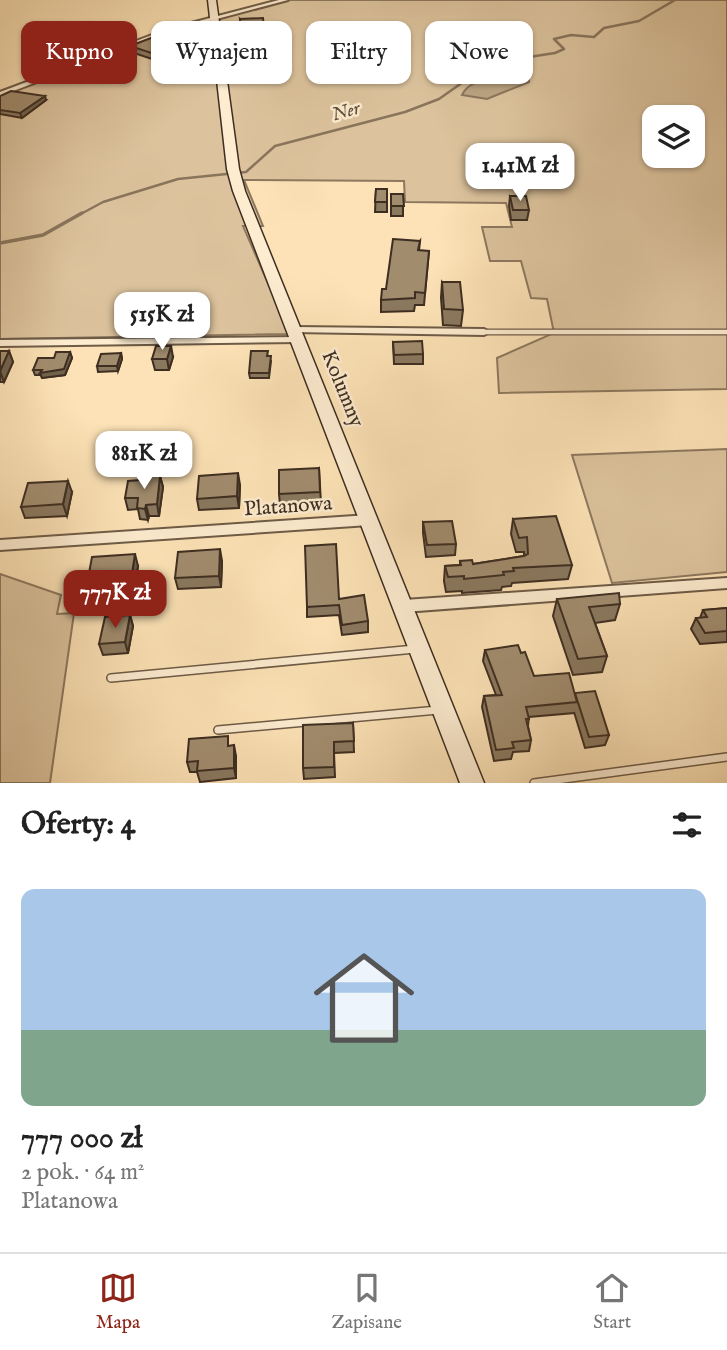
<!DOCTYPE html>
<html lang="pl">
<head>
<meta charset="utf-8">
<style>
	body { margin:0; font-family:"IM FELL English",serif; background:#f2f2f2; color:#222; height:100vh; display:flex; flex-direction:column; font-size:26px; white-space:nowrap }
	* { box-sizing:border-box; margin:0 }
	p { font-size:23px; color:#767676 }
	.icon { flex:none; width:38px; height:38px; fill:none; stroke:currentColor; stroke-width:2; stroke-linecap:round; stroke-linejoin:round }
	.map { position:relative; height:783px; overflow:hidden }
	.sheet { display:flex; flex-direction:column; background:#fff; flex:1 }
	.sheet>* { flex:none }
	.banner { position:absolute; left:21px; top:21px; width:686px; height:63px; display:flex; gap:14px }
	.fabs { position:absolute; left:642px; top:105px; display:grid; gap:14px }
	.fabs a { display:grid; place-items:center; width:63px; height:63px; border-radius:14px; background:#fff; box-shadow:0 2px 5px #0004; font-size:35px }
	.price { position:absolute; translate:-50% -60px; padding:0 16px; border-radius:14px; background:#fff; color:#222; font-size:23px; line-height:46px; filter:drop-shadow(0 2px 4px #0008) }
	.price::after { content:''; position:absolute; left:50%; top:42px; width:21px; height:16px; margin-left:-10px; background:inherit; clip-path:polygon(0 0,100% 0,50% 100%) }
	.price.selected { background:#8f2418; color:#fff }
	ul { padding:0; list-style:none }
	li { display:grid; align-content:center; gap:14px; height:371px; padding:0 21px }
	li+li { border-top:2px solid #e0e0e0 }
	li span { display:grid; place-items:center; height:217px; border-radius:14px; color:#555 }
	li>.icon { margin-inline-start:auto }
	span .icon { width:126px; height:126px; fill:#fffc; stroke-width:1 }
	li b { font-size:30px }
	h2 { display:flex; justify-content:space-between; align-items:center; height:84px; padding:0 21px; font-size:30px }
	.chip { padding:0 24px; border-radius:14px; background:#fff; box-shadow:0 2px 5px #0004; font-size:24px; line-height:63px }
	.chip.selected { background:#8f2418; color:#fff }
	.menu { display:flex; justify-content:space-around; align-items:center; height:98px; border-top:2px solid #e0e0e0; background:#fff; font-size:19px; color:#767676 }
	.menu a { display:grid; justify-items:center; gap:4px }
	.menu .selected { color:#8f2418 }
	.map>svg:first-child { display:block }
	.green { fill:#dcc39d; stroke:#8d785f; stroke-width:2; fill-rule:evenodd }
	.water { fill:#bba583; stroke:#89755c; stroke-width:2 }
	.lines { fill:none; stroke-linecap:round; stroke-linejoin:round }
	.stream-far1 { stroke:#89755c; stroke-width:2.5 }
	.stream { stroke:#89755c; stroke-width:3.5 }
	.lane-far1-casing { stroke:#6e5b46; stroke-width:7 }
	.lane-casing { stroke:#6e5b46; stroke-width:10 }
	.street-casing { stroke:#6e5b46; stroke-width:4 }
	.secondary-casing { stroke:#3e2e21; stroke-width:3 }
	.lane-far1 { stroke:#fdecd0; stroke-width:4.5 }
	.lane { stroke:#fdecd0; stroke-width:7 }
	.street { fill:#fdecd0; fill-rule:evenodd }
	.secondary { fill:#fdecd0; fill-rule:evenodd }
	.wall { fill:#8a785f; stroke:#3e2e21; stroke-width:2 }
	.shaded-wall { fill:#71624d; stroke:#3e2e21; stroke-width:2 }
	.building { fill:#a18c6e; stroke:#3e2e21; stroke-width:2 }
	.labels { text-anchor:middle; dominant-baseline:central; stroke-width:5; stroke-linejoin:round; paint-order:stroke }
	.far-water-label { font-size:19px; font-style:italic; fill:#5d4c3a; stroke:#fdecd0 }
	.street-label { font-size:21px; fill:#3e2e21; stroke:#fdecd0 }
</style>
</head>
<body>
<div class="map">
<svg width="727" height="783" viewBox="0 0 727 783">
	<rect width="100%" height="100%" fill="#fce2b6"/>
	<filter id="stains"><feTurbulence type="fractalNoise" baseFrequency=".00286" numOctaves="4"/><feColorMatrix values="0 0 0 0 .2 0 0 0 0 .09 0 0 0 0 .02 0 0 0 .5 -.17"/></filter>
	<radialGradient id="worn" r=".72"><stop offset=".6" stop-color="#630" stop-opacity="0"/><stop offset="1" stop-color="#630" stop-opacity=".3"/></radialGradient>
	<!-- green -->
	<path class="green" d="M286 0H727V389L499 393 497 358 554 333 547 299 531 298 521 261H490L482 227H512L506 203 405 202 404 181 244 180 263 226H243L290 334 0 339V96L183 27ZM654 117H693V156H654Z
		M727 449V572L612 583 572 455Z
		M0 574 61 595 57 614 74 613 50 783H0Z"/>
	<!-- water -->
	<path class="water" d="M513 70 520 71 529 78V82L487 99 462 95C471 76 497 82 513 70Z"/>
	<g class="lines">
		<!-- stream-far1 -->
		<path class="stream-far1" d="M79 215 103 202 178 179 246 172 275 146 405 112 439 99 490 63 555 53 564 49 554 39 571 35 594 37 604 28 639 21 675 0"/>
		<!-- stream -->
		<path class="stream" d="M0 243 43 235 82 213"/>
		<defs>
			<path id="lane-far1" d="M484 332H727"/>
			<path id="lane" d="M111 678 415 649
				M218 730 438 710
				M534 783 727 757"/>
			<path id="street" d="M279 0H288L172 31 0 96V92L168 29Z
				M294 327 484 329 489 332 484 335 291 332 289 330Z
				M298 337 301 338 303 340 301 342 0 346V340Z
				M369 515 373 517 375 520 373 523 369 525 0 550V540Z
				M727 578V588L404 612 399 610 397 606 399 602 404 600Z"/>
			<path id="secondary" d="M208 0H216L239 169 245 191 484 783H460L233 191 227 169Z"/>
		</defs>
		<!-- lane-far1 casing -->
		<use href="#lane-far1" class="lane-far1-casing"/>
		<!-- lane casing -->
		<use href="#lane" class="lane-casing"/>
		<!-- street casing -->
		<use href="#street" class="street-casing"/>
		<!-- secondary casing -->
		<use href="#secondary" class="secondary-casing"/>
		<!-- lane-far1 -->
		<use href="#lane-far1" class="lane-far1"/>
		<!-- lane -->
		<use href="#lane" class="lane"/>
		<!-- street -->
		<use href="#street" class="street"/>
		<!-- secondary -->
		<use href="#secondary" class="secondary"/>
	</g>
	<!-- wall -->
	<path class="wall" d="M240 19 266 46 275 45 278 73 265 74 264 54H244Z
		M193 33V39L185 70 131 52 130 46Z
		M0 96 46 100 22 118 0 114Z
		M376 189H387V212H375Z
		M391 194H403V216H391Z
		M510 196 529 210 527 220H511L509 206Z
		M420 241 419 251H429L424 305H415L414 311 381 312V300L386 289Z
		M442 282 463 310 461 326 443 325 441 298Z
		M393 342 423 354V364H394Z
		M0 351H9L13 362 4 382H0Z
		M70 352 72 358 65 375 42 378 41 375H35L33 370Z
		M121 353 122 359 118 371 98 372 97 366Z
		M268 356 271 361 269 378H250L249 373Z
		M173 357 169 370H155L152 359Z
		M319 468 321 503 280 505 279 494Z
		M160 476 163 487 159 516H149L148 520 140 519 138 509 128 510 125 498 140 480Z
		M240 485 239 508 199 510 197 499Z
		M72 492 67 516 25 518 21 507Z
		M513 519 572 565 568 579 512 583 511 586 502 587 501 590 462 593V591L446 592 444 581 445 566 460 565V561L473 564 524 556V552H516L511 534Z
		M423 522 456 544 455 555 426 557 423 533Z
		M222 561 221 587 178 589 175 578Z
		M138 566 134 592 91 595 87 584Z
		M339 599 368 621V632L342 635 339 615 307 617V607Z
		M557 599 620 604 615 620 595 623 607 656 602 672 573 675 553 616Z
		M727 608V642L700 644 691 629 696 618H700L703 610Z
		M130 615 133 626 128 653 103 655 99 644Z
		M485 650 521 653 534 676 575 694 609 735 605 745 585 748 574 712V713L529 717 528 726 531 740 529 751 513 752 511 759 494 761 482 707 484 696 496 695 483 661Z
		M353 723 354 752 334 753 335 777 304 779 303 768Z
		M230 746 236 756V778L200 782 197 772H190L187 762Z"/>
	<!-- shaded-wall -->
	<path class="shaded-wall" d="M193 33V39L185 70V64Z
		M45 96 46 100 22 118 20 113Z
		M171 346 173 357 169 370 167 359Z
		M9 351 13 362 4 382 0 371Z
		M70 352 72 358 65 375 42 378 40 373Z
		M121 353 122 359 118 371 117 366Z
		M238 473 240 485 239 508 237 496Z
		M160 476 163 487 159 516 157 504Z
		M68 481 72 492 67 516 63 504Z
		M146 505 149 516 148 520 145 509Z
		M220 549 222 561 221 587 219 576Z
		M135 554 138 566 134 592 131 581Z
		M130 615 133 626 128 653 125 642Z
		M234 745 236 756V778L234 768Z"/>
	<!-- building -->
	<path class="building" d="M263 18 266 46 275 45 278 66 264 67 263 47H243L240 19Z
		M177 28 193 33 185 64 130 46Z
		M11 91 45 96 20 113 0 110V96Z
		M376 189H387V202H375Z
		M391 194H403L404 206H391Z
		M510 196H526L529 210H513Z
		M393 239 420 241 418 250 429 251 425 293 415 292V298L381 300 382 289H386Z
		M442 282H460L463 310 444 309Z
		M422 341 423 354 394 355 393 342Z
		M156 346H171L167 359H152Z
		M0 351H9L0 371Z
		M251 351H268L267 356H271L269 373H249Z
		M56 352H70L64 369 40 373 42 370H33L38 358H54Z
		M121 353 117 366H97L101 354Z
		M319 468 320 492 279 494V470Z
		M238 473 237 496 197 499 199 476Z
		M141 476H160L157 504 146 505 145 509 137 508 138 498H125L128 481 140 480Z
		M68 481 63 504 21 507 28 483Z
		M556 516 572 565 513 568 514 571 503 572 504 575 464 579V576L448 577 445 566 461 565 460 561 472 560 473 564 524 556 528 554 527 537 519 538 513 519Z
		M452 521 456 544 427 545 423 522Z
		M336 544 339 599 364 595 368 621 342 625 339 605 307 607 305 546Z
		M220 549 219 576 175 578 178 552Z
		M135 554 131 581 87 584 92 557Z
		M619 593 620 604 589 607 607 656 578 659 557 599Z
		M727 608V631L705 633 696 618 707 617 703 610Z
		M130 615 125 642 99 644 105 617Z
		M518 645 521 653 525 652 534 676 569 673 577 702 526 707 529 719H526L531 740 512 742 514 748 496 750 484 696 502 695 485 650Z
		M595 691 609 735 589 737 575 693Z
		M353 723 354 741 334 742V767L303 768V725Z
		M228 736V746L234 745V768L197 771 198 761 187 762 189 739Z"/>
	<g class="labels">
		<!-- far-water labels -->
		<g class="far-water-label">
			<text transform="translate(346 112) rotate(-16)">Ner</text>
		</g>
		<!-- street labels -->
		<g class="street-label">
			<text transform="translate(342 389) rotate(68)">Kolumny</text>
			<text transform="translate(288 507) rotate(-4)">Platanowa</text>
		</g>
	</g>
	<rect width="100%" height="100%" filter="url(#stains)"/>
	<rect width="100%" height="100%" fill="url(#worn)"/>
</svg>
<div class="fabs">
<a><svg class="icon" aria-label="layers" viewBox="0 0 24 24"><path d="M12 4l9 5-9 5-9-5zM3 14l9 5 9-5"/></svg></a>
</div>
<b class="price" style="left:520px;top:203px">1.41M zł</b>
<b class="price" style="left:162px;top:352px">515K zł</b>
<b class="price" style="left:144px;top:491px">881K zł</b>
<b class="price selected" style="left:115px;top:630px">777K zł</b>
<div class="banner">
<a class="chip selected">Kupno</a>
<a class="chip">Wynajem</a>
<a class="chip">Filtry</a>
<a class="chip">Nowe</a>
</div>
</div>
<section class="sheet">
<h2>Oferty: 4<svg class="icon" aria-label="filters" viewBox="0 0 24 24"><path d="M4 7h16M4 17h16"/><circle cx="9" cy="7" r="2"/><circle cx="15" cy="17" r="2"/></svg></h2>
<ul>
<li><span style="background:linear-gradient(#a9c7e8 65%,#7fa58c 0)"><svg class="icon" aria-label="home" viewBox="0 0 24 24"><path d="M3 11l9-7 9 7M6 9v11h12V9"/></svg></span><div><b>777 000 zł</b><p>2 pok. · 64 m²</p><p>Platanowa</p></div></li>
</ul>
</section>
<nav class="menu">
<a class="selected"><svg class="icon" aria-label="map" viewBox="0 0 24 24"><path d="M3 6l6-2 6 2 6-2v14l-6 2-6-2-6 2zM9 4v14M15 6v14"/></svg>Mapa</a>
<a><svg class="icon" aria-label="saved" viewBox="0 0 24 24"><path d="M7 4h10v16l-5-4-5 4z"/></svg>Zapisane</a>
<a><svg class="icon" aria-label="home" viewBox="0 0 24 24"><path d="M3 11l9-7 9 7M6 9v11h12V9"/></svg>Start</a>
</nav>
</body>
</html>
